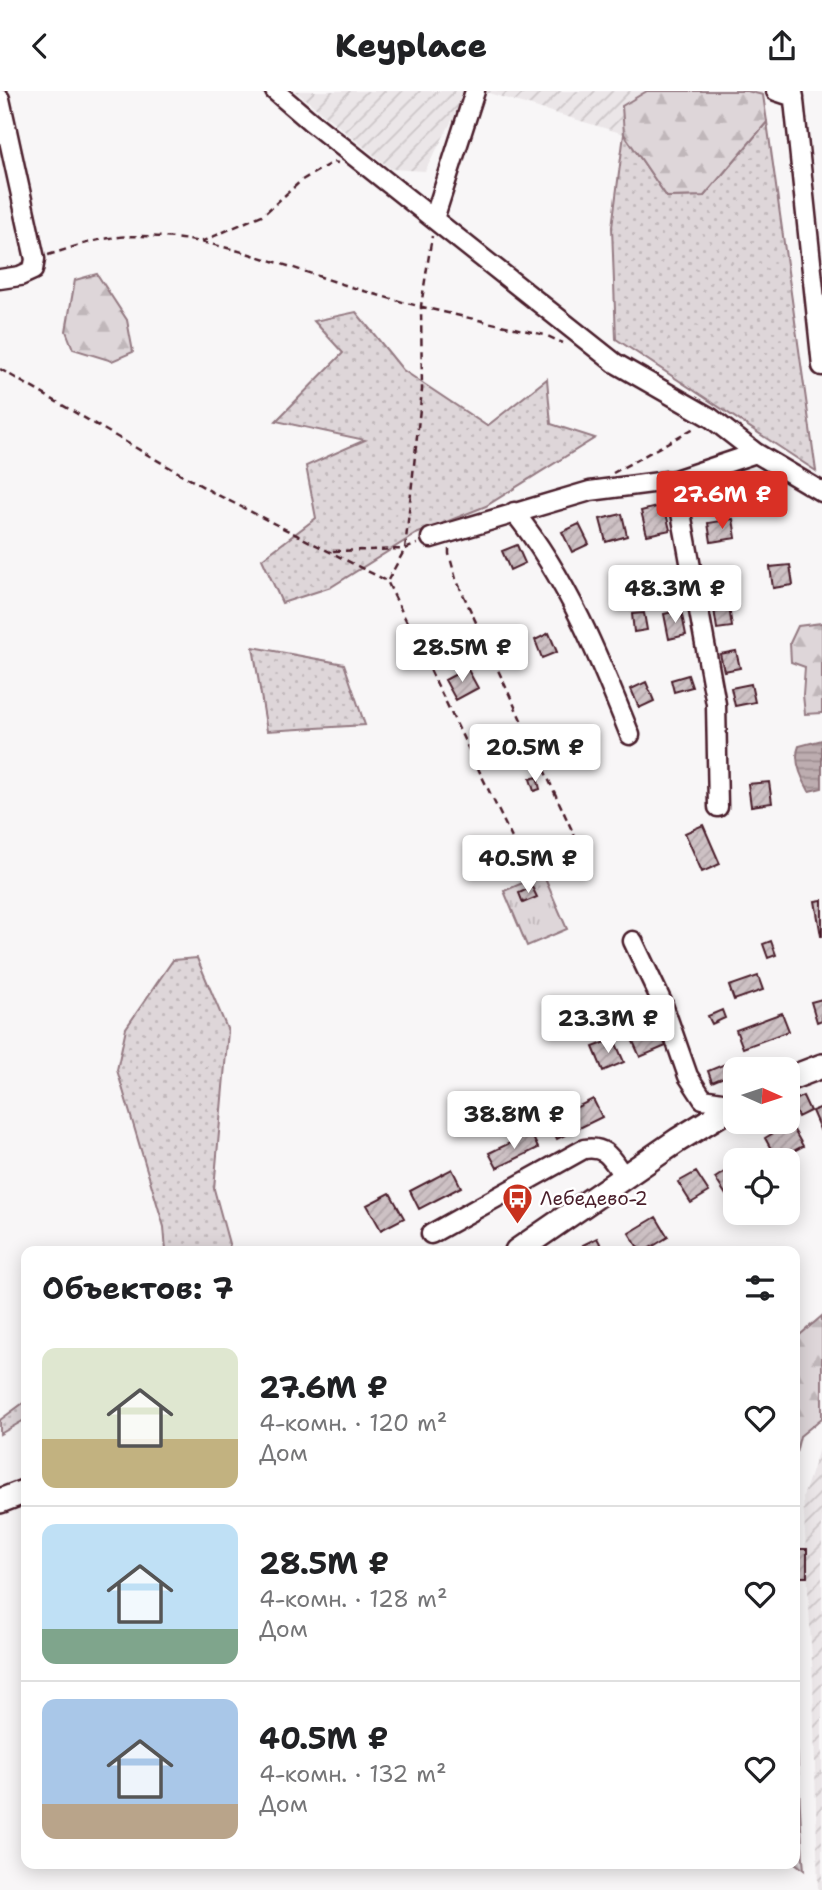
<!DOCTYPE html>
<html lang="ru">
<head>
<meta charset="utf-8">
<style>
	body { margin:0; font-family:"Shantell Sans",sans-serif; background:#f6f6f6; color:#202124; height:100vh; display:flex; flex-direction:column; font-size:26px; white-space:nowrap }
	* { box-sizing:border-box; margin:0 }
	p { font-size:23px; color:#757577 }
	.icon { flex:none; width:38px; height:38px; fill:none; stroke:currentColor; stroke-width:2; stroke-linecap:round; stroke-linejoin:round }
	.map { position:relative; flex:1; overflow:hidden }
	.sheet { position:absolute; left:21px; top:1155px; width:779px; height:623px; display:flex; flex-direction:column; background:#fff; border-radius:14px; box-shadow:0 4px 18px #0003 }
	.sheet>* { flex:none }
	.needle { width:46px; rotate:93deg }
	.fabs { position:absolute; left:723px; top:966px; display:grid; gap:14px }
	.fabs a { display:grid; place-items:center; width:77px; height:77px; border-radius:14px; background:#fff; box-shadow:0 4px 18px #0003; font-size:35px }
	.price { position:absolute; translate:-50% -60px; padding:0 16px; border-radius:7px; background:#fff; color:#222; font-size:23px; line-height:46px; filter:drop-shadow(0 2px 4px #0008) }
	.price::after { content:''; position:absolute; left:50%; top:42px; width:21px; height:16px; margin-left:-10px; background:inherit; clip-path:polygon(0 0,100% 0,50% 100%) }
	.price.selected { background:#d93025; color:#fff }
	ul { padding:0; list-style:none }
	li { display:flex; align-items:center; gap:21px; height:175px; padding:0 21px }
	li+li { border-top:2px solid #e0e0e0 }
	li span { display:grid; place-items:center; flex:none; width:196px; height:140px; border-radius:14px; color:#555 }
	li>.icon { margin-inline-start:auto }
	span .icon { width:84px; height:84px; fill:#fffc; stroke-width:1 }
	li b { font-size:30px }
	h2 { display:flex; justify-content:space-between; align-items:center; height:84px; padding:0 21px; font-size:30px }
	header { display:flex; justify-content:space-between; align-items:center; height:91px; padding:0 21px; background:#fff; font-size:32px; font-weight:800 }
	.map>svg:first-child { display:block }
	.industrial { fill:url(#industrial-furrows) }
	.grass { fill:url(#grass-dots); stroke:#947a82; stroke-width:2 }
	.forest { fill:url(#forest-firs); stroke:#947a82; stroke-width:2 }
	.park { fill:url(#park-tufts); stroke:#947a82; stroke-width:2 }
	.water { fill:url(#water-rules); stroke:#8f747b; stroke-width:2 }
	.building { fill:url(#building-hatch); stroke:#4a1f2b; stroke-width:2 }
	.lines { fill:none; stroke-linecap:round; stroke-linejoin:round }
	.minor-casing { stroke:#4a1f2b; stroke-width:23 }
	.major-casing { stroke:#4a1f2b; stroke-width:28 }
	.path { stroke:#4a1f2b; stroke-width:2.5; stroke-dasharray:7 5; stroke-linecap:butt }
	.minor { stroke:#fff; stroke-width:18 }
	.major { stroke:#fff; stroke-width:23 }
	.labels { text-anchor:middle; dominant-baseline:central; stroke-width:5; stroke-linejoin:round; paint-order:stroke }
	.poi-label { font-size:19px; fill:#4a1f2b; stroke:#fff; text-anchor:start }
</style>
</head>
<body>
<header><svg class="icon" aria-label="back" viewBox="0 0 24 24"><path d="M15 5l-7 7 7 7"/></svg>Keyplace<svg class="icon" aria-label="share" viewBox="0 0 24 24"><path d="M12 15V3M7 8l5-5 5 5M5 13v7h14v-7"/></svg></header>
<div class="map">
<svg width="822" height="1799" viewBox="0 0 822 1799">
	<defs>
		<pattern id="industrial-furrows" width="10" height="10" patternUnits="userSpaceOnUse" patternTransform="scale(1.75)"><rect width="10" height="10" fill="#ebe6e8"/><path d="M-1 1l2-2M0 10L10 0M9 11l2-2" fill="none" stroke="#cbc5c7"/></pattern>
		<pattern id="grass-dots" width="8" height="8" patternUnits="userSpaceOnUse" patternTransform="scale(1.75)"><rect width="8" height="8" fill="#ded6d9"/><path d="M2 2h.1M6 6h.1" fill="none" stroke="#c0b7ba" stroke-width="1.8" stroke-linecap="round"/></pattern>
		<pattern id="forest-firs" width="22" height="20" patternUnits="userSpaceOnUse" patternTransform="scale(1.75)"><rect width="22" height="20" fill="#ded6d9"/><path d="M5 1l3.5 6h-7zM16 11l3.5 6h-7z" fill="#c0b7ba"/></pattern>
		<pattern id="park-tufts" width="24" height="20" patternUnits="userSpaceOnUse" patternTransform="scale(1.75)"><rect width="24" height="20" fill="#ded6d9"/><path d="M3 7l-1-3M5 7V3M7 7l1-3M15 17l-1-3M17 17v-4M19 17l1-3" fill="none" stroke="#c0b7ba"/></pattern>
		<pattern id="water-rules" width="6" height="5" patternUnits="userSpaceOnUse" patternTransform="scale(1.75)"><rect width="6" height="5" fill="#bdadb0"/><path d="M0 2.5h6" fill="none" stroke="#9c8c8f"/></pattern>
		<pattern id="building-hatch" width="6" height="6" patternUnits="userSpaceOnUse" patternTransform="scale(1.75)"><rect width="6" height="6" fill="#cdc1c4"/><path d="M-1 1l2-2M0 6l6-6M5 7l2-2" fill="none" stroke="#b2a5a9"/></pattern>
	</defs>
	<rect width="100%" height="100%" fill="#f8f6f7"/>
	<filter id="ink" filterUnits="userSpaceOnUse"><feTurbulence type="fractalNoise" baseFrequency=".0143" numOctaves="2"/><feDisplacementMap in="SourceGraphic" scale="14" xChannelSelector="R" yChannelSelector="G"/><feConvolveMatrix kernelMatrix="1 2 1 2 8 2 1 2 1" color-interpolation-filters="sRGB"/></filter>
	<g filter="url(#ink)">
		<!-- industrial -->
		<path class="industrial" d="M295 0H468L425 80 391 78Z
			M482 0H762L767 31 667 106 624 43Z
			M822 1349V1799H818L813 1590 803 1406Z"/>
		<!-- grass -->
		<path class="grass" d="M767 31 816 380 616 248 612 136 624 43 667 106 704 105Z
			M356 221 403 279 487 335 547 288 551 333 595 347 486 415 416 443 331 496 282 512 262 468 316 427 306 375 365 349 276 330 343 262 314 230Z
			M253 556 344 573 365 634 267 640Z
			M197 867 228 940 214 1098 231 1160H166L164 1136 117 979 126 937 173 869Z
			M26 1310V1328L0 1343V1329Z"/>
		<!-- forest -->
		<path class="forest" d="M647 0H747L763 4 767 31 704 105 667 106 624 43 622 15Z
			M97 183 127 229 133 261 112 270 73 258 66 240 75 189Z
			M822 532V622L805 623 803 604 805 576 791 571 790 552 798 535Z
			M822 1225V1327L800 1345 795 1366V1248Z
			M794 1616C799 1670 799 1724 804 1779L795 1772Z"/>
		<!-- park -->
		<path class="park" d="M543 783 567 838 527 855 504 800Z"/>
		<!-- water -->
		<path class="water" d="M822 649V697L809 700C802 688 793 669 799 655Z"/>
		<!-- building -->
		<path class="building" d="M664 414 670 439 647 444 641 420Z
			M622 423 627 445 606 451 600 428Z
			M733 428 736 447 711 451 708 432Z
			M579 433 589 453 572 461 562 441Z
			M517 454 525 472 510 479 502 460Z
			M790 474 793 494 773 497 770 476Z
			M671 475 676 500 658 504 653 479Z
			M718 476 721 496 708 498 705 478Z
			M729 516 732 536 717 538 714 518Z
			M681 519 686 544 669 548 664 523Z
			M644 522 647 539 634 541 632 523Z
			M464 535 472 553 454 561 445 544Z
			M549 542 557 561 542 567 535 549Z
			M736 560 740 577 724 580 720 563Z
			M467 577 478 597 456 609 445 589Z
			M688 584 692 596 674 601 671 589Z
			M646 591 654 610 639 617 631 598Z
			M751 593 755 611 735 615 731 597Z
			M537 686 540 698 534 700 530 688Z
			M769 691 772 712 751 715 748 693Z
			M703 734 720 773 702 781 685 742Z
			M532 796 537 806 523 812 519 802Z
			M822 809V845H821L815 810Z
			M771 850 776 864 768 867 763 853Z
			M758 885 763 899 734 909 729 895Z
			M822 908V929L817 931 811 911Z
			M722 919 725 927 712 933 708 925Z
			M782 922 789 940 743 957 736 939Z
			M653 925 666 955 640 966 627 937Z
			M614 948 624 971 603 980 593 956Z
			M725 973 729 984 712 991 708 980Z
			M803 1005 810 1020 798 1026 791 1010Z
			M593 1008 602 1026 557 1048 549 1030Z
			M822 1016V1043L812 1020Z
			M790 1032 803 1055 777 1069 765 1047Z
			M531 1042 538 1057 497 1077 489 1062Z
			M735 1074V1103L728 1107 715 1087Z
			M452 1078 461 1096 419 1118 410 1100Z
			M696 1081 709 1101 691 1112 678 1091Z
			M390 1102 404 1127 381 1139 367 1114Z
			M656 1126 668 1146 645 1160H640L629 1142Z
			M597 1147 604 1160H587L583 1154Z
			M794 1458H807V1486H794Z"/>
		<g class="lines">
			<defs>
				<path id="minor" d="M275 0 310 30 615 272 711 327 756 362 822 401
					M776 0 794 6
					M793 0 822 275
					M0 8 35 168 33 179 20 185 0 188
					M434 128 475 0
					M675 389 716 613 718 716
					M514 421C567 487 599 566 630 644
					M431 447 590 400 675 389 756 362
					M633 850 662 911 688 985 703 1008 735 1013
					M431 1143 584 1058C608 1054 612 1070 625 1087"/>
				<path id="major" d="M788 988 822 975
					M517 1160 678 1049 735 1014
					M0 1410 26 1400"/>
			</defs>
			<!-- minor casing -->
			<use href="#minor" class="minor-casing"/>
			<!-- major casing -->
			<use href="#major" class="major-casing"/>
			<!-- path -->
			<path class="path" d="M201 151 264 123 302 89 333 71 338 72
				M48 164C68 158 89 150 110 147 197 136 282 175 364 200 423 218 485 230 545 244L563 252
				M0 278 212 401 387 490 525 774
				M613 382 696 336
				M449 458V463L456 488 576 748
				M333 460 405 458 417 453
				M388 489 405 458 422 299 421 215 432 145"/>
			<!-- minor -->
			<use href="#minor" class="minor"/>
			<!-- major -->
			<use href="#major" class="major"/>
		</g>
	</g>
	<!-- icons -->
	<defs>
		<symbol id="bus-pin" viewBox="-11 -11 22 30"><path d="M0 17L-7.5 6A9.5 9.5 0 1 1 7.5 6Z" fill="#c8321e" stroke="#fff"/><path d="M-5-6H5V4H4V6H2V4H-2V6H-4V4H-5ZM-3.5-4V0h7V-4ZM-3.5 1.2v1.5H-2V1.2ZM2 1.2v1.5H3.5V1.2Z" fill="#fff"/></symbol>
	</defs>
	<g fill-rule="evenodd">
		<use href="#bus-pin" x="500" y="1090" width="35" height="47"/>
	</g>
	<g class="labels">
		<!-- poi labels -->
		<g class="poi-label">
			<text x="540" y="1107">Лебедево-2</text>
		</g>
	</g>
</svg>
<div class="fabs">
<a><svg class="needle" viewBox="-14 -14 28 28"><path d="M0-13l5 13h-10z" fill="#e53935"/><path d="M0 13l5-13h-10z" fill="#757577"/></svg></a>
<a><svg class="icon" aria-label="locate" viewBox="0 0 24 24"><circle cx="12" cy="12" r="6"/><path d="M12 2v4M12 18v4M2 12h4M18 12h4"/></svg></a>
</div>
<b class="price selected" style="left:722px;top:440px">27.6M ₽</b>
<b class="price" style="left:675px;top:534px">48.3M ₽</b>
<b class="price" style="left:462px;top:593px">28.5M ₽</b>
<b class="price" style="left:535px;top:693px">20.5M ₽</b>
<b class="price" style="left:528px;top:804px">40.5M ₽</b>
<b class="price" style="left:608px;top:964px">23.3M ₽</b>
<b class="price" style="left:514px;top:1060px">38.8M ₽</b>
<section class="sheet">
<h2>Объектов: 7<svg class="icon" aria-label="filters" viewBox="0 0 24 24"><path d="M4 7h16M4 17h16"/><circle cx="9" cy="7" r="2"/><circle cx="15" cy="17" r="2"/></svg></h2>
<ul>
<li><span style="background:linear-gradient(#dfe7d0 65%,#c2b280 0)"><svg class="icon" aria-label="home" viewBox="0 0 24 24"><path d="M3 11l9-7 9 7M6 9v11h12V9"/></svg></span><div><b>27.6M ₽</b><p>4-комн. · 120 m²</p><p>Дом</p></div><svg class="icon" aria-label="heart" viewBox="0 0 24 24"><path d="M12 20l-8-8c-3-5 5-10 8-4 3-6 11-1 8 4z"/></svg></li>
<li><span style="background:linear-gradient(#bfe0f5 75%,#7fa58c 0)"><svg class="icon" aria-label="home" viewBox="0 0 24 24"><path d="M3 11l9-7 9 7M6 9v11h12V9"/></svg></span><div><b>28.5M ₽</b><p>4-комн. · 128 m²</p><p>Дом</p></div><svg class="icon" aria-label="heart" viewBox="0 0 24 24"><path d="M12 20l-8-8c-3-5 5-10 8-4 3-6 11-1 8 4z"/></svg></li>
<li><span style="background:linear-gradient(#a9c7e8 75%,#b9a48a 0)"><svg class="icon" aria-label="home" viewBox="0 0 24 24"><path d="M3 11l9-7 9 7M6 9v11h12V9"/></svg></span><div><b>40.5M ₽</b><p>4-комн. · 132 m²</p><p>Дом</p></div><svg class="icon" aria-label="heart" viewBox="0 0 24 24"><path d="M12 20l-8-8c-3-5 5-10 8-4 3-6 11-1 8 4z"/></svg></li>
</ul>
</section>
</div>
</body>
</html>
